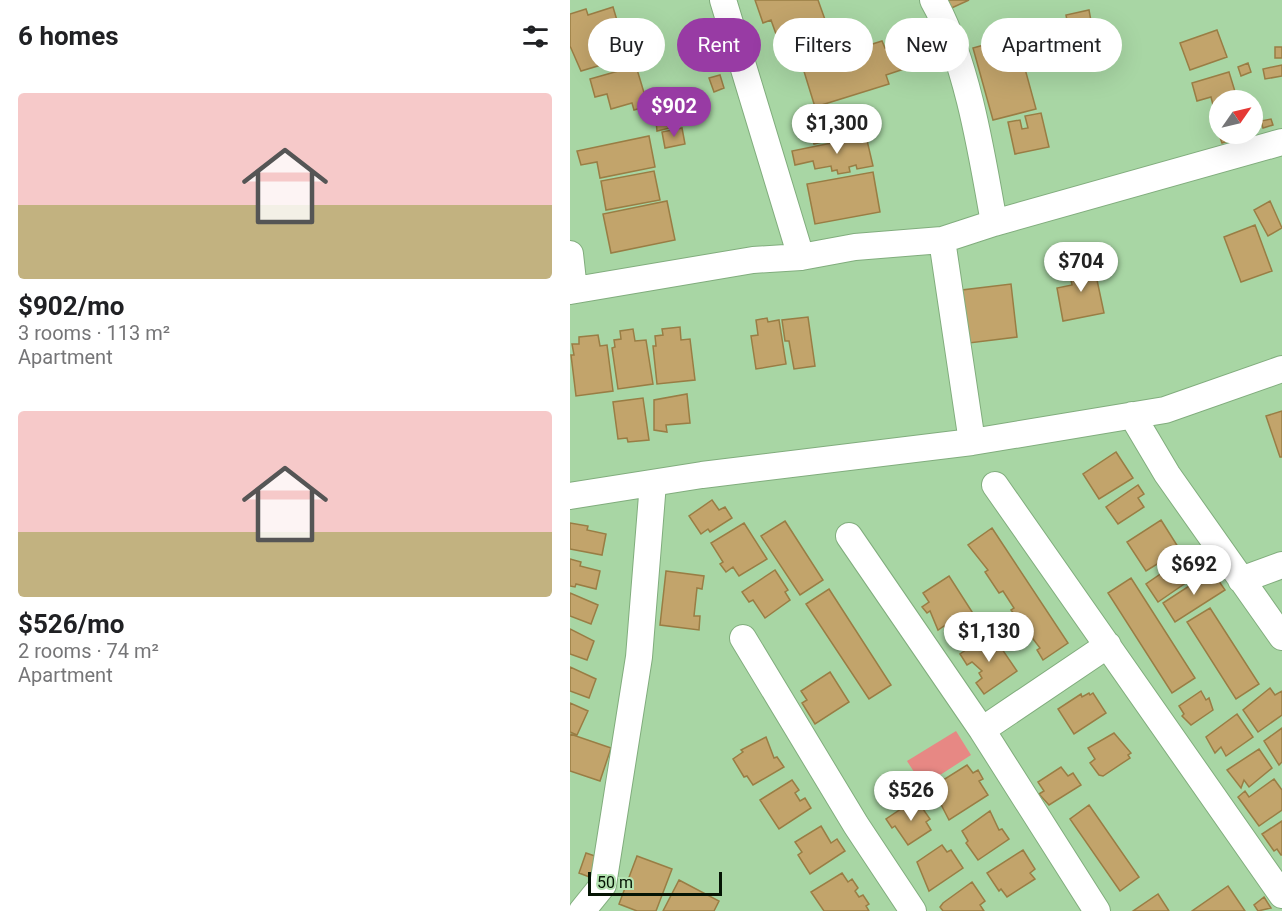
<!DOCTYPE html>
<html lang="en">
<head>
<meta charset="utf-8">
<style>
	body { margin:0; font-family:Roboto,sans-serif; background:#f6f6f6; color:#202124; height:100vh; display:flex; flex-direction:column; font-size:22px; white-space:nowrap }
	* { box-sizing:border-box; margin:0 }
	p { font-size:20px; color:#757577 }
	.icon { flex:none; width:33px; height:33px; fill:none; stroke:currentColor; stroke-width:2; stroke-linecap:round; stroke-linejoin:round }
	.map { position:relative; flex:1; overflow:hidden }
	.panel { display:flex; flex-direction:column; background:#fff; width:570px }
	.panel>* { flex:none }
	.banner { position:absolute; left:18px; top:18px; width:570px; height:54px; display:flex; gap:12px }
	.needle { width:39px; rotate:56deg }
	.buttons { position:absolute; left:639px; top:90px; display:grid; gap:12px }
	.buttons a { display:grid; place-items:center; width:54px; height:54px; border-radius:50%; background:#fff; box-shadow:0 6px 24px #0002; font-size:30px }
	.scale { position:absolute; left:18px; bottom:15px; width:134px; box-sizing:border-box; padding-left:6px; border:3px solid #051404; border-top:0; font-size:16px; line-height:21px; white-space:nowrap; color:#051404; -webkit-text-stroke:4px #b4e3b1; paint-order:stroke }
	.price { position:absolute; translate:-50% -51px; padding:0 14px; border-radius:21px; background:#fff; color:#222; font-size:20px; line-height:39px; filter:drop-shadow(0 2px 3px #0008) }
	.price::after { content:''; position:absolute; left:50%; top:36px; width:18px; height:14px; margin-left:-9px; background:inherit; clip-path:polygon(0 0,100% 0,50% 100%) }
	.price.selected { background:#983ba4; color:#fff }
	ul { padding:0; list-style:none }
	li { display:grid; align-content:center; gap:12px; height:318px; padding:0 18px }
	li span { display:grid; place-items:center; height:186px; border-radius:6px; color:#555 }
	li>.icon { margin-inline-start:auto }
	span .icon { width:108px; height:108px; fill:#fffc; stroke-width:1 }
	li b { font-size:26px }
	h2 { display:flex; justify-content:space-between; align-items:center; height:72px; padding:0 18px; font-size:26px }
	.chip { padding:0 21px; border-radius:27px; background:#fff; box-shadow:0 6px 24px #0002; font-size:21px; line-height:54px }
	.chip.selected { background:#983ba4; color:#fff }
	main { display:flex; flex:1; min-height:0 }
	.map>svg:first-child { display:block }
	.green { fill:#e78884 }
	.building { fill:#c2a46b; stroke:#997d44; stroke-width:1.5 }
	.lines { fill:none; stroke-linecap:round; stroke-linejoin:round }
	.minor-casing { stroke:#81ad7d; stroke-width:28 }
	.minor { stroke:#fff; stroke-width:26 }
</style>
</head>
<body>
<main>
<section class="panel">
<h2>6 homes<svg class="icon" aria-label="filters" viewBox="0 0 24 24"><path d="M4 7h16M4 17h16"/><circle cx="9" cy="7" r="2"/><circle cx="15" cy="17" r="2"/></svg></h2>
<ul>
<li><span style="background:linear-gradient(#f6c9c9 60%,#c2b280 0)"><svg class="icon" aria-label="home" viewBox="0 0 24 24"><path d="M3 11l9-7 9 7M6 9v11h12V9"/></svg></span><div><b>$902/mo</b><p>3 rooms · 113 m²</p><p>Apartment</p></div></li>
<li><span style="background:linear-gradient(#f6c9c9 65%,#c2b280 0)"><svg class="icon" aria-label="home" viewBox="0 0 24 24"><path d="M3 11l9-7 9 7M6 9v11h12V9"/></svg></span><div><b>$526/mo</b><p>2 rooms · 74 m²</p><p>Apartment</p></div></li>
</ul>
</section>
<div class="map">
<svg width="712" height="911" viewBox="0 0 712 911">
	<rect width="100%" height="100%" fill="#a8d6a4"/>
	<!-- green -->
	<path class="green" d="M386 731 401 755 353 786 337 761Z"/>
	<!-- building -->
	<path class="building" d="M185 0H248L258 28 247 31 245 25 232 30 234 36 215 43 211 32 206 34 201 20 193 23Z
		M370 0H399L375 11Z
		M43 7 58 57 11 71 0 46V14L16 9 18 15Z
		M519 10 523 32 500 37 496 15Z
		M647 30 657 57 620 70 610 43Z
		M446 36 466 109 423 120 403 48Z
		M264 41 268 55 312 41 315 48 330 44 337 68 316 75 319 84 245 107 228 52Z
		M705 47H712V58H705Z
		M678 63 681 72 671 76 668 67Z
		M712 65V76L695 79 693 69Z
		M66 66 78 106 64 110 62 103 41 109 37 94 25 97 20 79Z
		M659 72 667 98 650 100 643 105 641 97 627 101 622 83Z
		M150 75 154 88 144 92 139 78Z
		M290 105 297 130 244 144 239 126 247 124 245 117Z
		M100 106 104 127 87 131 86 121 90 120 88 109Z
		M650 112V134H678L652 143 642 115Z
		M471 113 479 147 445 154 438 122 450 120 452 129 458 128 455 116Z
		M701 119 703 125 693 128 691 121Z
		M112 128 115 144 95 148 92 132Z
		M79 136 85 167 30 178 27 162 11 165 7 151Z
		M296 136 303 166 287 169 286 165 279 167 280 172 268 174 267 170 262 171 261 166 245 169 243 161 225 165 222 151Z
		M84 171 90 200 36 210 31 181Z
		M303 172 310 212 245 224 237 184Z
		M97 201 105 240 41 253 33 214Z
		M700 201 712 228 698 236 684 210Z
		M685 225 702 271 671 282 654 237Z
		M523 261 534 313 493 321 487 288 502 285 498 266Z
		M441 284 447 337 399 343 392 290Z
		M238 317 245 366 224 369 219 341H215L212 320Z
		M197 318 198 322 209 320 216 364 186 369 181 336 188 335 186 320Z
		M110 327 111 340 120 339 125 380 87 384 83 346H86L85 336 93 335 92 329Z
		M63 329 65 341 76 340 83 384 48 389 42 348 45 347 44 340 51 339 50 331Z
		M28 335 30 346 37 345 43 391 6 396 1 355H4L2 344H9V337Z
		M117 394 120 423 96 425 97 432 84 430V400Z
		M73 398 79 440 58 442 57 438 48 439 43 402Z
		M712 411V457H710L696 416Z
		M546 452 563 478 529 499 513 474Z
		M568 485 574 494 568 498 574 507 548 524 536 507Z
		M142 500 149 510 155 507 162 518 140 532 138 529 131 534 119 516Z
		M591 520 610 550 576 571 557 542Z
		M215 521 253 580 230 595 191 536Z
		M0 523 18 526 17 530 36 534 32 555 0 549Z
		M174 523 197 559 169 576 163 567 156 572 150 564 153 562 141 543Z
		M422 528 498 643 473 660 467 650 470 648 441 610 444 608 433 591 429 593 415 572 418 570 398 545Z
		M621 553 633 571 588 602 576 584Z
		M0 559 11 562 10 566 30 571 26 589 6 584 5 587 0 586Z
		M205 570 218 590 215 592 220 600 195 618 183 600 179 602 172 592Z
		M96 571 134 576 132 589 127 588 124 616H130L129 630 90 625Z
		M642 571 655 590 605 622 593 603Z
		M379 576 406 618 380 635 374 626 368 630 360 611 357 613 352 607 359 602 353 593Z
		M561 578 625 678 602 693 538 593Z
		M259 589 321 685 299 699 236 604Z
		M0 593 28 605 21 624 0 616Z
		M640 608 689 684 666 699 617 622Z
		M0 629 24 641 17 660 0 654Z
		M421 633 447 671 414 694 406 683 412 678 409 673 412 671 402 662 397 665 390 654Z
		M0 667 26 679 19 698 0 691Z
		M260 672 279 702 245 724 232 703 237 700 231 691Z
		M700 688 705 695 712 691V715L688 732 673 710Z
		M631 691 636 700 639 698 643 710 621 725 612 716 614 714 609 706Z
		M519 693 520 695 523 693 536 713 504 734 488 709 511 694 512 697Z
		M0 703 18 711 7 735 0 732Z
		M667 714 683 737 656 756 651 747 645 753 636 737Z
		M712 728V762L709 765 694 741Z
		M544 733 561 753 558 755 560 758 533 776 529 775 520 763 525 759 518 748Z
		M0 734 41 748 30 781 0 771Z
		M196 737 204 758 207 757 214 767 183 785 177 776 174 777 163 759 173 752 171 750Z
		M689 749 702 768 679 787 674 780 671 788 657 770Z
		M397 765 403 773 408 770 413 779 409 781 418 795 379 820 362 787Z
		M491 767 498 776 503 773 511 785 479 805 469 794 474 791 468 782Z
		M704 779 712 790V810L689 826 668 797 675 791 679 797Z
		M222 780 229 790 225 793 230 801 235 798 241 808 209 829 190 800Z
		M346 799 360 819 356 822 361 830 338 845 325 826 322 828 316 819Z
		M519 805 569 877 550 891 500 819Z
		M420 811 429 830 432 829 439 839 408 860 396 843 398 841 392 831Z
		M712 821V855H711L707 849 704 851 692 834Z
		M251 826 261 843 267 839 275 851 240 874 228 855 232 852 225 842Z
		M372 845 377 852 381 850 393 868 359 891 347 862Z
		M453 850 465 869 460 873 465 879 437 897 431 889 429 891 417 873Z
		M16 853 28 857 22 878 9 873Z
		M67 856 102 869 86 911H67L49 904Z
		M272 873 278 882 282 879 288 888 285 891 289 897 293 895 299 904 296 906 299 911H254L241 892Z
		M109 880 149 901 144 911H93Z
		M402 882 415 901 410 905 414 911H373L370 907 373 903Z
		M658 886 675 911H622Z
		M588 894 599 911H563Z
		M694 897 701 908 688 911 684 905Z"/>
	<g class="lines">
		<defs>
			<path id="minor" d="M153 0 231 257
				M363 0C397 60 412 155 424 223
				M372 240 402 442
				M0 254 4 290
				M0 291 183 260 231 257 285 247 372 240 424 223 712 142
				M562 415 597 474 712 637
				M425 485 712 895
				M0 496 132 475 402 442 595 410 712 369
				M279 536 412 730 527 911
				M671 580 712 565
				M173 638 286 825 343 911
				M412 730 538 645
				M12 911 33 885 69 657 83 483"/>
		</defs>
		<!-- minor casing -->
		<use href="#minor" class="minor-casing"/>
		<!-- minor -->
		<use href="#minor" class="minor"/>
	</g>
</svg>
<div class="buttons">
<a><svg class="needle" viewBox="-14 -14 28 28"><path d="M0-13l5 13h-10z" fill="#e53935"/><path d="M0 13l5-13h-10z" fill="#757577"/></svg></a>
</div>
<div class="scale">50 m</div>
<b class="price selected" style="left:104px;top:138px">$902</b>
<b class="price" style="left:267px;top:155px">$1,300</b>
<b class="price" style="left:511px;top:293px">$704</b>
<b class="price" style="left:624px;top:596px">$692</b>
<b class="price" style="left:419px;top:663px">$1,130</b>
<b class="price" style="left:341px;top:822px">$526</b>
<div class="banner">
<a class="chip">Buy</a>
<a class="chip selected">Rent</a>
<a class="chip">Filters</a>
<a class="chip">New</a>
<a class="chip">Apartment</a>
</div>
</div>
</main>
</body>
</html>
